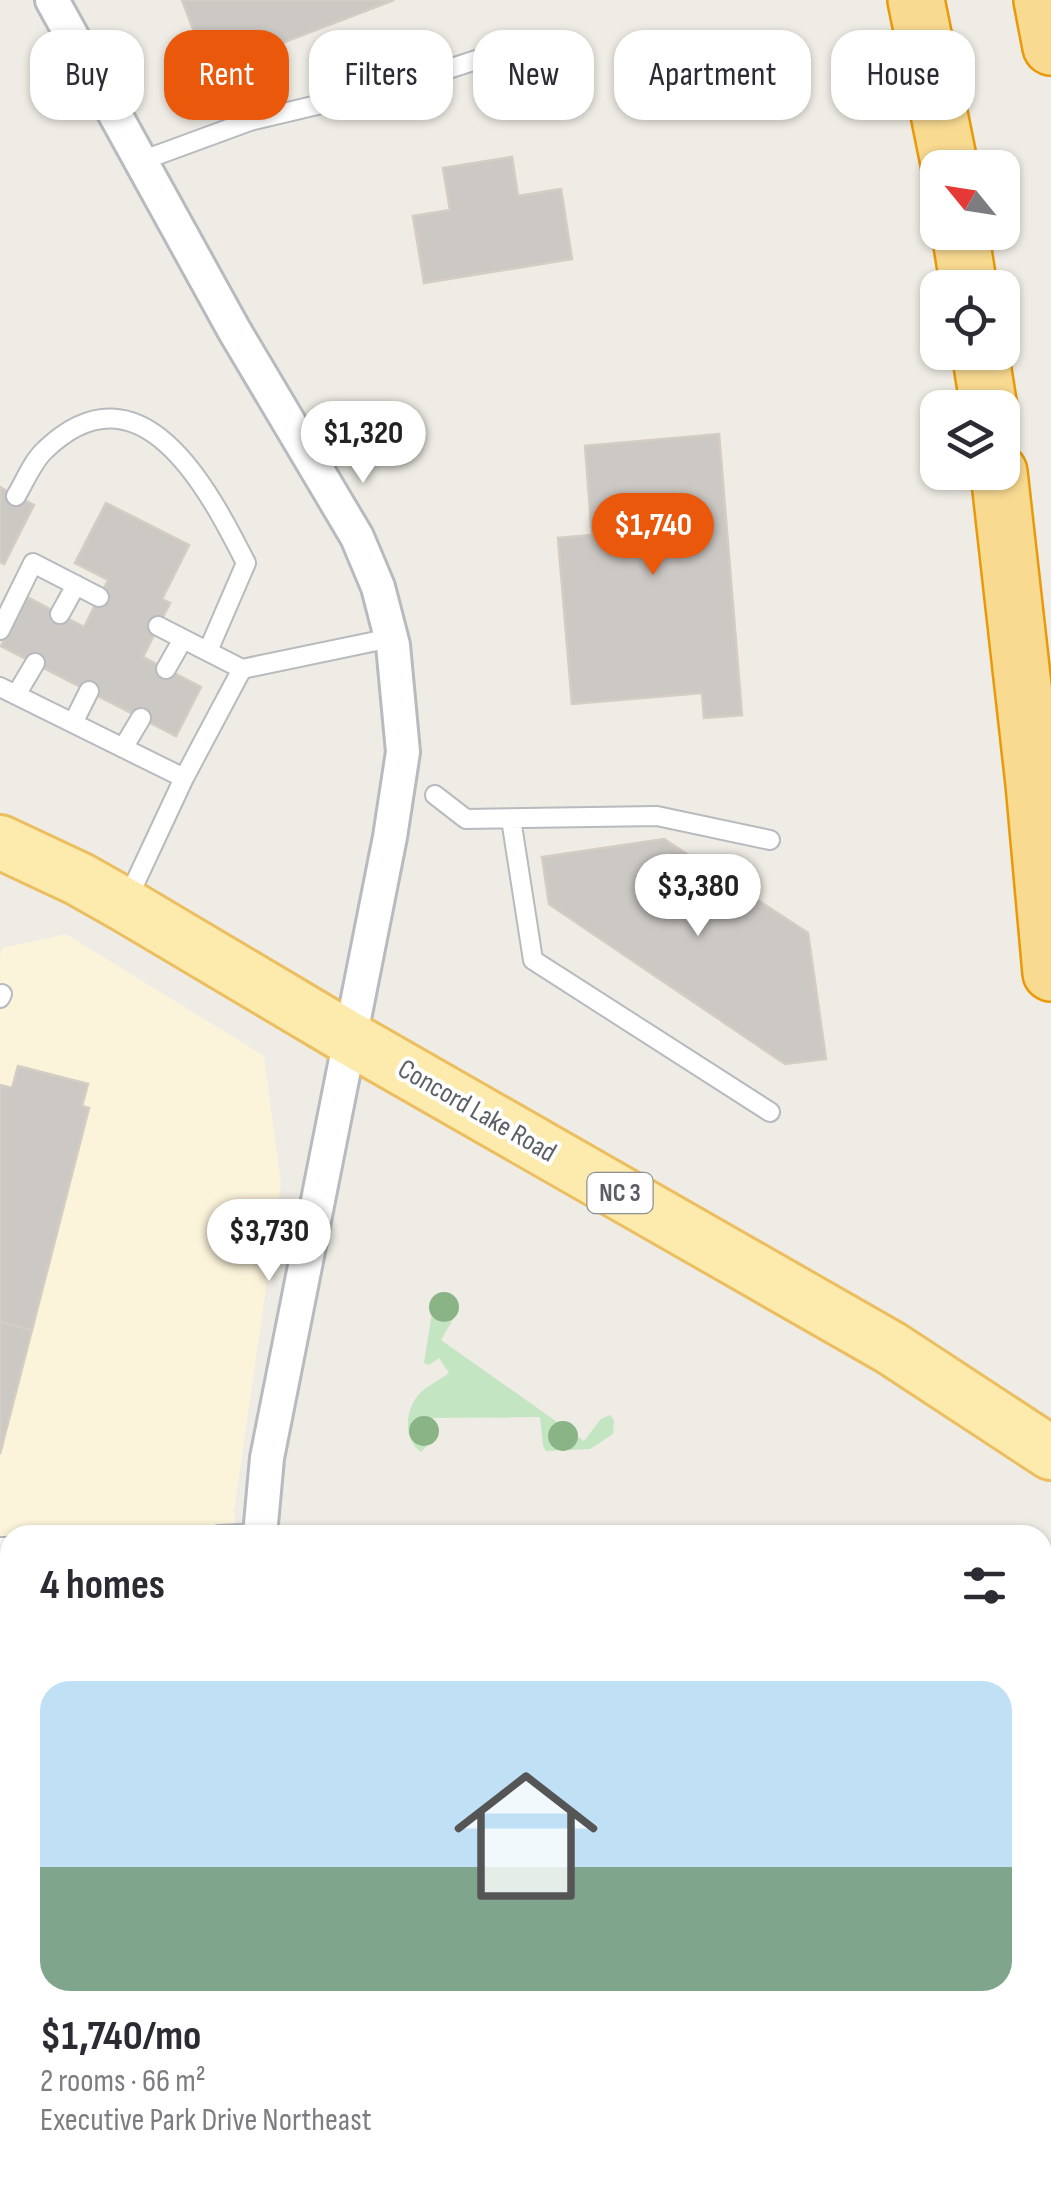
<!DOCTYPE html>
<html lang="en">
<head>
<meta charset="utf-8">
<style>
	body { margin:0; font-family:"Sofia Sans Condensed",sans-serif; background:#f7f7f7; color:#2b2b33; height:100vh; display:flex; flex-direction:column; font-size:38px; white-space:nowrap }
	* { box-sizing:border-box; margin:0 }
	p { font-size:32px; color:#7c7c81 }
	.icon { flex:none; width:55px; height:55px; fill:none; stroke:currentColor; stroke-width:2; stroke-linecap:round; stroke-linejoin:round }
	.map { position:relative; flex:1; overflow:hidden }
	.drawer { position:absolute; left:0px; top:1525px; width:1052px; height:670px; display:flex; flex-direction:column; background:#fff; border-radius:30px 30px 0 0; box-shadow:0 2px 8px #0004 }
	.drawer>* { flex:none }
	.top-card { position:absolute; left:30px; top:30px; width:992px; height:90px; display:flex; gap:20px }
	.needle { width:65px; rotate:300deg }
	.buttons { position:absolute; left:920px; top:150px; display:grid; gap:20px }
	.buttons a { display:grid; place-items:center; width:100px; height:100px; border-radius:20px; background:#fff; box-shadow:0 2px 8px #0004; font-size:50px }
	.price { position:absolute; translate:-50% -85px; padding:0 22px; border-radius:35px; background:#fff; color:#222; font-size:32px; line-height:65px; filter:drop-shadow(0 2px 5px #0008) }
	.price::after { content:''; position:absolute; left:50%; top:60px; width:30px; height:22px; margin-left:-15px; background:inherit; clip-path:polygon(0 0,100% 0,50% 100%) }
	.price.on { background:#ea580c; color:#fff }
	ul { padding:0; list-style:none }
	li { display:grid; align-content:center; gap:20px; height:530px; padding:0 40px }
	li span { display:grid; place-items:center; height:310px; border-radius:30px; color:#555 }
	li>.icon { margin-inline-start:auto }
	span .icon { width:180px; height:180px; fill:#fffc; stroke-width:1 }
	li b { font-size:42px }
	h2 { display:flex; justify-content:space-between; align-items:center; height:120px; padding:0 40px; font-size:42px }
	.tag { padding:0 35px; border-radius:30px; background:#fff; box-shadow:0 2px 8px #0004; font-size:35px; line-height:90px }
	.tag.on { background:#ea580c; color:#fff }
	.map>svg:first-child { display:block }
	.commercial { fill:#fcf3db }
	.green { fill:#c3e5c2 }
	.building { fill:#ccc8c4; stroke:#d3cdc3; stroke-width:2.5 }
	.lines { fill:none; stroke-linecap:round; stroke-linejoin:round }
	.lane-casing { stroke:#b7babe; stroke-width:22 }
	.street-casing { stroke:#b7babe; stroke-width:38 }
	.primary-casing { stroke:#ecbe60; stroke-width:58 }
	.highway-casing { stroke:#e99909; stroke-width:60 }
	.lane { stroke:#fff; stroke-width:18 }
	.street { stroke:#fff; stroke-width:32 }
	.primary { stroke:#fcebac; stroke-width:52 }
	.highway { stroke:#f8da91; stroke-width:55 }
	.tree { fill:#8ab486 }
	.labels { text-anchor:middle; dominant-baseline:central; stroke-width:8; stroke-linejoin:round; paint-order:stroke }
	.shield { fill:#fff; stroke:#8d9092; stroke-width:2.5 }
	.shield-label { font-size:25px; font-weight:bold; fill:#5c6064 }
	.street-label { font-size:28px; fill:#5c6064; stroke:#fff }
</style>
</head>
<body>
<div class="map">
<svg width="1051" height="2195" viewBox="0 0 1051 2195">
	<rect width="100%" height="100%" fill="#eeece4"/>
	<!-- commercial -->
	<path class="commercial" d="M66 934 264 1056 281 1184 234 1511 237 1535H10V2185H386L391 2195H0V956L3 948Z"/>
	<!-- green -->
	<path class="green" d="M438 1300 450 1303 458 1311 441 1340 584 1441 601 1419 610 1415 614 1420 613 1434 590 1449 546 1451 543 1446 540 1417 430 1418 426 1447 421 1452C402 1438 405 1408 421 1392 429 1385 441 1379 449 1373L439 1358 429 1365 424 1363 433 1307Z"/>
	<!-- building -->
	<path class="building" d="M182 0H394L209 71Z
		M512 157 518 196 561 189 572 259 424 283 413 216 450 210 443 168Z
		M719 434 742 715 704 718 702 693 572 704 558 538 592 535 585 446Z
		M0 487 34 505 4 564 0 562Z
		M106 503 189 545 162 599 170 603 143 657 201 687 176 736 1 646 27 597 84 627 108 580 75 563Z
		M664 839 808 933 826 1059 785 1064 549 904 542 857Z
		M18 1066 88 1084 82 1106 89 1108 32 1330 0 1322V1085L12 1088Z
		M0 1322 32 1330 0 1454Z
		M0 1659H10V1907H0Z"/>
	<g class="lines">
		<defs>
			<path id="lane" d="M141 161 250 121 393 87 507 50
				M16 496C25 481 33 461 45 450 141 358 209 490 246 563L208 651
				M60 614 76 585
				M158 626 242 669
				M0 630 33 563 99 597
				M166 669 183 639
				M0 687 184 778 127 900
				M16 695 35 663
				M73 723 89 691
				M123 748 141 718
				M184 778 242 669 391 638
				M435 795 466 819 657 816 770 840
				M511 819 533 960 770 1112
				M0 998 2 994
				M219 1535 260 1533
				M0 1547H10
				M0 1585H10
				M0 2031H10"/>
			<path id="street" d="M52 0 234 330 357 537 378 587 393 645 403 752 390 837 267 1458 260 1535
				M473 2185 477 2195"/>
			<path id="primary" d="M0 842 79 879 125 905 349 1038 891 1348 1051 1453"/>
			<path id="highway" d="M916 0 950 168
				M1042 0 1051 47
				M960 232 969 288
				M980 352 989 408
				M999 472 1034 784 1051 973
				M1042 1903 1051 1801
				M1018 2195 1020 2185"/>
		</defs>
		<!-- lane casing -->
		<use href="#lane" class="lane-casing"/>
		<!-- street casing -->
		<use href="#street" class="street-casing"/>
		<!-- primary casing -->
		<use href="#primary" class="primary-casing"/>
		<!-- highway casing -->
		<use href="#highway" class="highway-casing"/>
		<!-- lane -->
		<use href="#lane" class="lane"/>
		<!-- street -->
		<use href="#street" class="street"/>
		<!-- primary -->
		<use href="#primary" class="primary"/>
		<!-- highway -->
		<use href="#highway" class="highway"/>
	</g>
	<!-- trees -->
	<g class="tree">
		<circle cx="444" cy="1307" r="15"/>
		<circle cx="424" cy="1431" r="15"/>
		<circle cx="563" cy="1436" r="15"/>
	</g>
	<g class="labels">
		<!-- shield labels -->
		<rect class="shield" x="587.5" y="1173" width="65" height="40" rx="8"/>
		<g class="shield-label">
			<text x="620" y="1193">NC 3</text>
		</g>
		<!-- street labels -->
		<g class="street-label">
			<text transform="translate(477 1111) rotate(30)">Concord Lake Road</text>
		</g>
	</g>
</svg>
<div class="buttons">
<a><svg class="needle" viewBox="-14 -14 28 28"><path d="M0-13l5 13h-10z" fill="#e53935"/><path d="M0 13l5-13h-10z" fill="#7c7c81"/></svg></a>
<a><svg class="icon" aria-label="locate" viewBox="0 0 24 24"><circle cx="12" cy="12" r="6"/><path d="M12 2v4M12 18v4M2 12h4M18 12h4"/></svg></a>
<a><svg class="icon" aria-label="layers" viewBox="0 0 24 24"><path d="M12 4l9 5-9 5-9-5zM3 14l9 5 9-5"/></svg></a>
</div>
<b class="price" style="left:363px;top:486px">$1,320</b>
<b class="price on" style="left:653px;top:578px">$1,740</b>
<b class="price" style="left:698px;top:939px">$3,380</b>
<b class="price" style="left:269px;top:1284px">$3,730</b>
<div class="top-card">
<a class="tag">Buy</a>
<a class="tag on">Rent</a>
<a class="tag">Filters</a>
<a class="tag">New</a>
<a class="tag">Apartment</a>
<a class="tag">House</a>
</div>
<section class="drawer">
<h2>4 homes<svg class="icon" aria-label="filters" viewBox="0 0 24 24"><path d="M4 7h16M4 17h16"/><circle cx="9" cy="7" r="2"/><circle cx="15" cy="17" r="2"/></svg></h2>
<ul>
<li><span style="background:linear-gradient(#bfe0f5 60%,#7fa58c 0)"><svg class="icon" aria-label="home" viewBox="0 0 24 24"><path d="M3 11l9-7 9 7M6 9v11h12V9"/></svg></span><div><b>$1,740/mo</b><p>2 rooms · 66 m²</p><p>Executive Park Drive Northeast</p></div></li>
</ul>
</section>
</div>
</body>
</html>
